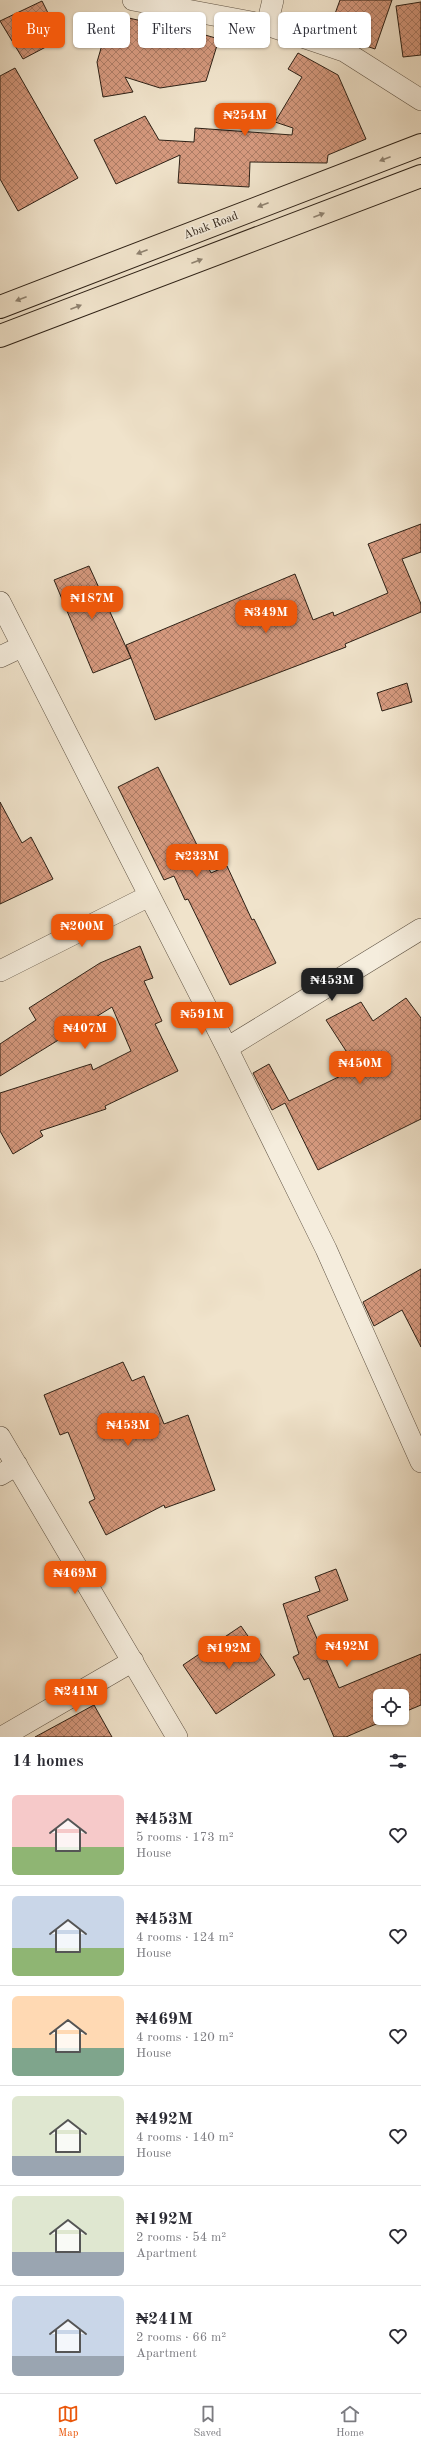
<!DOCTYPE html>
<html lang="en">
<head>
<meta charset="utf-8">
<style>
	body { margin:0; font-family:"Old Standard TT",serif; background:#f7f7f7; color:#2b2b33; height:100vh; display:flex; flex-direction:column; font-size:15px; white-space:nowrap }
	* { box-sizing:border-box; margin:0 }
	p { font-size:13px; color:#7c7c81 }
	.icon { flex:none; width:22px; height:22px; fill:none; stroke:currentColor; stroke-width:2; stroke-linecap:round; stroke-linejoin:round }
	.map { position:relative; height:1737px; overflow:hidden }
	.drawer { display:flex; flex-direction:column; background:#fff; flex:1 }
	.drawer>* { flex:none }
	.hud { position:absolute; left:12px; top:12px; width:397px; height:36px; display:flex; gap:8px }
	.fabs { position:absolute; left:373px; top:1689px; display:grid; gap:8px }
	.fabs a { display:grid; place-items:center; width:36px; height:36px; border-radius:6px; background:#fff; box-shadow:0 1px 3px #0004; font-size:20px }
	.price { position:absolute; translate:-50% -34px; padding:0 9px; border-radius:8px; background:#ea580c; color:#fff; font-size:13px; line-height:26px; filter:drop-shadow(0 1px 2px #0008) }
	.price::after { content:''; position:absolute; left:50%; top:24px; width:12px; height:9px; margin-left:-6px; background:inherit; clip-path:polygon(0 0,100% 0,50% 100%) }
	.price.selected { background:#222; color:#fff }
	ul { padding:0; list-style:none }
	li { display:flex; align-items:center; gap:12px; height:100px; padding:0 12px }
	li+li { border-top:1px solid #e1e1e2 }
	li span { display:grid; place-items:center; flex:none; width:112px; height:80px; border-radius:6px; color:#555 }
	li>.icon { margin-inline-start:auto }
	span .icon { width:48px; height:48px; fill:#fffc; stroke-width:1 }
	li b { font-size:17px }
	h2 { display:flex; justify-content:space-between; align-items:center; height:48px; padding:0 12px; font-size:17px }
	.chip { padding:0 14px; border-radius:6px; background:#fff; box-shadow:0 1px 3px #0004; font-size:14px; line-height:36px }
	.chip.selected { background:#ea580c; color:#fff }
	.menu { display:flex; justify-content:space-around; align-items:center; height:56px; border-top:1px solid #e1e1e2; background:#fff; font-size:11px; color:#7c7c81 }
	.menu a { display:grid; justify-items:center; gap:2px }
	.menu .selected { color:#ea580c }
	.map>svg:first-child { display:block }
	.building { fill:url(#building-cross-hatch); stroke:#2e2116 }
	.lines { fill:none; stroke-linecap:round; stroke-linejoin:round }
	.minor-casing { stroke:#5e5243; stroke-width:22 }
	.highway-casing { stroke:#2e2116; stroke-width:24 }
	.minor { stroke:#f5eddd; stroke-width:21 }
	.highway { stroke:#f0e3cb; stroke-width:22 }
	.oneway { fill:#8f8270 }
	.labels { text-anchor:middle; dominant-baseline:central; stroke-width:3.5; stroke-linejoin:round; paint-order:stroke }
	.street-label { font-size:12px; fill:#2e2116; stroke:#f5eddd }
</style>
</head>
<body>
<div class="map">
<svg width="421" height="1737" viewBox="0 0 421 1737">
	<defs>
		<pattern id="building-cross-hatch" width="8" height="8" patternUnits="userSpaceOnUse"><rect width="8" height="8" fill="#d4987d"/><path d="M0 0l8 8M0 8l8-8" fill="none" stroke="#ac7c65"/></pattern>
	</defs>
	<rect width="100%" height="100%" fill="#f0e3cb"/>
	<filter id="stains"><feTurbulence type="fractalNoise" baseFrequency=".005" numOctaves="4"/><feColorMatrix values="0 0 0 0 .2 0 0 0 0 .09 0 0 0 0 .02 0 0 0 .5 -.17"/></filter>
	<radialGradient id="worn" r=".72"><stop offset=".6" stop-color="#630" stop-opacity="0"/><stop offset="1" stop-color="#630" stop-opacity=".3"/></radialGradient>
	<!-- building -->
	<path class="building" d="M340 0H392L375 49 328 33Z
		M42 1 61 39 23 59 0 21Z
		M421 2V55L403 57 396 6Z
		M111 14 173 28 174 26 219 39 206 81 160 88 125 77 133 92 103 97 97 62Z
		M298 53 338 75 366 139 328 155 327 163 250 162 249 187 178 183 180 155 116 184 94 140 145 116 159 140 194 142 195 128 292 135 293 128 275 122 302 77 288 69Z
		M15 68 78 178 18 211 0 179V76Z
		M421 524V552L402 559 421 604V612L345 644 346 647 155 720 126 645 295 574 313 620 333 612 334 616 388 593 368 544Z
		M89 566 131 658 93 673 54 580Z
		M407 683 412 702 382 711 377 693Z
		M158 767 211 873 227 866 252 920 254 919 276 963 230 985 188 899 185 900 174 876 164 880 118 787Z
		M0 802 22 843 31 837 53 879 0 904Z
		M140 946 153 978 144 981 162 1021 155 1024 178 1071 105 1106 106 1109 40 1131 43 1136 13 1154 0 1131V1093L91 1064 93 1070 131 1051 112 1007 0 1076V1044L36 1020 29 1008 100 963Z
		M406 998 421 1018V1119L318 1170 285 1103 272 1110 253 1073 269 1064 289 1101 357 1068 326 1020 361 1002 373 1021Z
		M421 1269V1347L402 1310 374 1326 363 1302Z
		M123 1362 132 1381 144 1376 164 1424 188 1415 215 1490 165 1508 164 1505 106 1535 89 1502 95 1499 68 1432 60 1435 44 1395Z
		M336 1569 348 1600 307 1616 339 1688 421 1654V1705L402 1713V1696H380V1718H390L346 1737H334L309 1678 304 1680 293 1657 299 1654 283 1604 320 1591 315 1577Z
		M241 1626 275 1675 216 1714 183 1665Z
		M94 1705 112 1737H35Z"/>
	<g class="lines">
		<defs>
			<path id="minor" d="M133 0 267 25 344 51 421 100
				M267 25 273 0
				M0 602 227 1048 326 1249 421 1462
				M0 657 21 647
				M0 971 149 896
				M227 1048 421 929
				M0 1437 177 1737
				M0 1475 17 1465
				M2 1737 133 1661"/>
			<path id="highway" d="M0 307 421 145
				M0 336 421 176"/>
		</defs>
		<!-- minor casing -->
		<use href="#minor" class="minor-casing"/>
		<!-- highway casing -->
		<use href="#highway" class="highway-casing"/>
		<!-- minor -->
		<use href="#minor" class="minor"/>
		<!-- highway -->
		<use href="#highway" class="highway"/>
	</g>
	<!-- one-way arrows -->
	<defs><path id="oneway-solid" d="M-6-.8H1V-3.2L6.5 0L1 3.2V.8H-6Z"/></defs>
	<g class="oneway">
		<use href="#oneway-solid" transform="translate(385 159) rotate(159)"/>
		<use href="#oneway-solid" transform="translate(263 205) rotate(159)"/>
		<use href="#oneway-solid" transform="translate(319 215) rotate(-21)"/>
		<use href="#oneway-solid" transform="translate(142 252) rotate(159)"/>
		<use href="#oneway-solid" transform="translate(197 261) rotate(-21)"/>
		<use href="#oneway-solid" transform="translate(21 299) rotate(159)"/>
		<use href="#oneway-solid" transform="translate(76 307) rotate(-21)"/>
	</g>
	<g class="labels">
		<!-- street labels -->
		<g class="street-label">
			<text transform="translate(211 226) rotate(-21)">Abak Road</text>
		</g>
	</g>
	<rect width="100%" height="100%" filter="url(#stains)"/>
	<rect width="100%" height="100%" fill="url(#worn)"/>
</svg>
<div class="fabs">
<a><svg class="icon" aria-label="locate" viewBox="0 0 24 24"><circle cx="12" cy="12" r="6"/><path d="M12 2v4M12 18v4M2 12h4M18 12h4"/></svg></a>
</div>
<b class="price" style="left:245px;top:137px">₦254M</b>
<b class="price" style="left:92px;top:620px">₦187M</b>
<b class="price" style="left:266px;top:634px">₦349M</b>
<b class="price" style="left:197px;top:878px">₦233M</b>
<b class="price" style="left:82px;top:948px">₦200M</b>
<b class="price selected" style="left:332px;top:1002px">₦453M</b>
<b class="price" style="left:202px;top:1036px">₦591M</b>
<b class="price" style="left:85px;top:1050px">₦407M</b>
<b class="price" style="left:360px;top:1085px">₦450M</b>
<b class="price" style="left:128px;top:1447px">₦453M</b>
<b class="price" style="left:75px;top:1595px">₦469M</b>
<b class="price" style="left:347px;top:1668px">₦492M</b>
<b class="price" style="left:229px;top:1670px">₦192M</b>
<b class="price" style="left:76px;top:1713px">₦241M</b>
<div class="hud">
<a class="chip selected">Buy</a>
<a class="chip">Rent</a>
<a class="chip">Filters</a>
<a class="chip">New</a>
<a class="chip">Apartment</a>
</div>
</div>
<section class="drawer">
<h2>14 homes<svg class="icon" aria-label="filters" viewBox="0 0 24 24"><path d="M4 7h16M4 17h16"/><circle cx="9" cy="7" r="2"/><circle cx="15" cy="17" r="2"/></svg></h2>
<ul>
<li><span style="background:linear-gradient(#f6c9c9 65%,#8fb573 0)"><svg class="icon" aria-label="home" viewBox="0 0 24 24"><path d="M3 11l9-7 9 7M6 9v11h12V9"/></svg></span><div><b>₦453M</b><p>5 rooms · 173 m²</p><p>House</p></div><svg class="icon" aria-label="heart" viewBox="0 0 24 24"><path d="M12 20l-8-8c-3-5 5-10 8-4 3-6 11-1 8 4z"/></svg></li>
<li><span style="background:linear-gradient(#c9d6e8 65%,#8fb573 0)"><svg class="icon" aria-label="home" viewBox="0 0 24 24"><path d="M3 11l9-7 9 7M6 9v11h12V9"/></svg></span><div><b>₦453M</b><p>4 rooms · 124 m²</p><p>House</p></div><svg class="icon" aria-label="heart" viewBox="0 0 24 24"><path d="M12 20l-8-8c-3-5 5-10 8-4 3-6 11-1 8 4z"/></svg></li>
<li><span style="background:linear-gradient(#ffd9b3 65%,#7fa58c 0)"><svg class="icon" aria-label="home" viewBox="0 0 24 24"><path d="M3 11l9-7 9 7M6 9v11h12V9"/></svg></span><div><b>₦469M</b><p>4 rooms · 120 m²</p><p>House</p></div><svg class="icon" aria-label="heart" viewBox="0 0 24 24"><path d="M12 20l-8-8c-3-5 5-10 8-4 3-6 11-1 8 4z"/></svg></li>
<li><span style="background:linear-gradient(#dfe7d0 75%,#9aa5b1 0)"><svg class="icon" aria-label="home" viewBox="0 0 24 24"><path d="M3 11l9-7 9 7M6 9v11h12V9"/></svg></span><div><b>₦492M</b><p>4 rooms · 140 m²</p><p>House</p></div><svg class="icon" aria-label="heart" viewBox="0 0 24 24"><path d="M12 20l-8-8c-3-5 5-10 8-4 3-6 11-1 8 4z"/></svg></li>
<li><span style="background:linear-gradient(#dfe7d0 70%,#9aa5b1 0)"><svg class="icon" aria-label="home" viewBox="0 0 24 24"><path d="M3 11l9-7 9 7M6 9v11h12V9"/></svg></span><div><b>₦192M</b><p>2 rooms · 54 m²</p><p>Apartment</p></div><svg class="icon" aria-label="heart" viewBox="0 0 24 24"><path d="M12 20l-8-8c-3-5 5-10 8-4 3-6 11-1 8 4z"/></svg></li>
<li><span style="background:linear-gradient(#c9d6e8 75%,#9aa5b1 0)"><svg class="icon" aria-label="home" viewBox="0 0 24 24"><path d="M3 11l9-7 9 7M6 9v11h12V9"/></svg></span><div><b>₦241M</b><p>2 rooms · 66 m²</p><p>Apartment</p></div><svg class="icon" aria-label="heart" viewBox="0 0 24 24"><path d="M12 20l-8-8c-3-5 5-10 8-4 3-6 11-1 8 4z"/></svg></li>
</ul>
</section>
<nav class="menu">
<a class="selected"><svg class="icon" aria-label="map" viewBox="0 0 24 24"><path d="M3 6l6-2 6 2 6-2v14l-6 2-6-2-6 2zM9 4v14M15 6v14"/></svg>Map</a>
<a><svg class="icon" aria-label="saved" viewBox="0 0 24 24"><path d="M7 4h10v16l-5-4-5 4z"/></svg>Saved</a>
<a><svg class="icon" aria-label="home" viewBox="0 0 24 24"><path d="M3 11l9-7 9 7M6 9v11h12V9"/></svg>Home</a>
</nav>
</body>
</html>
